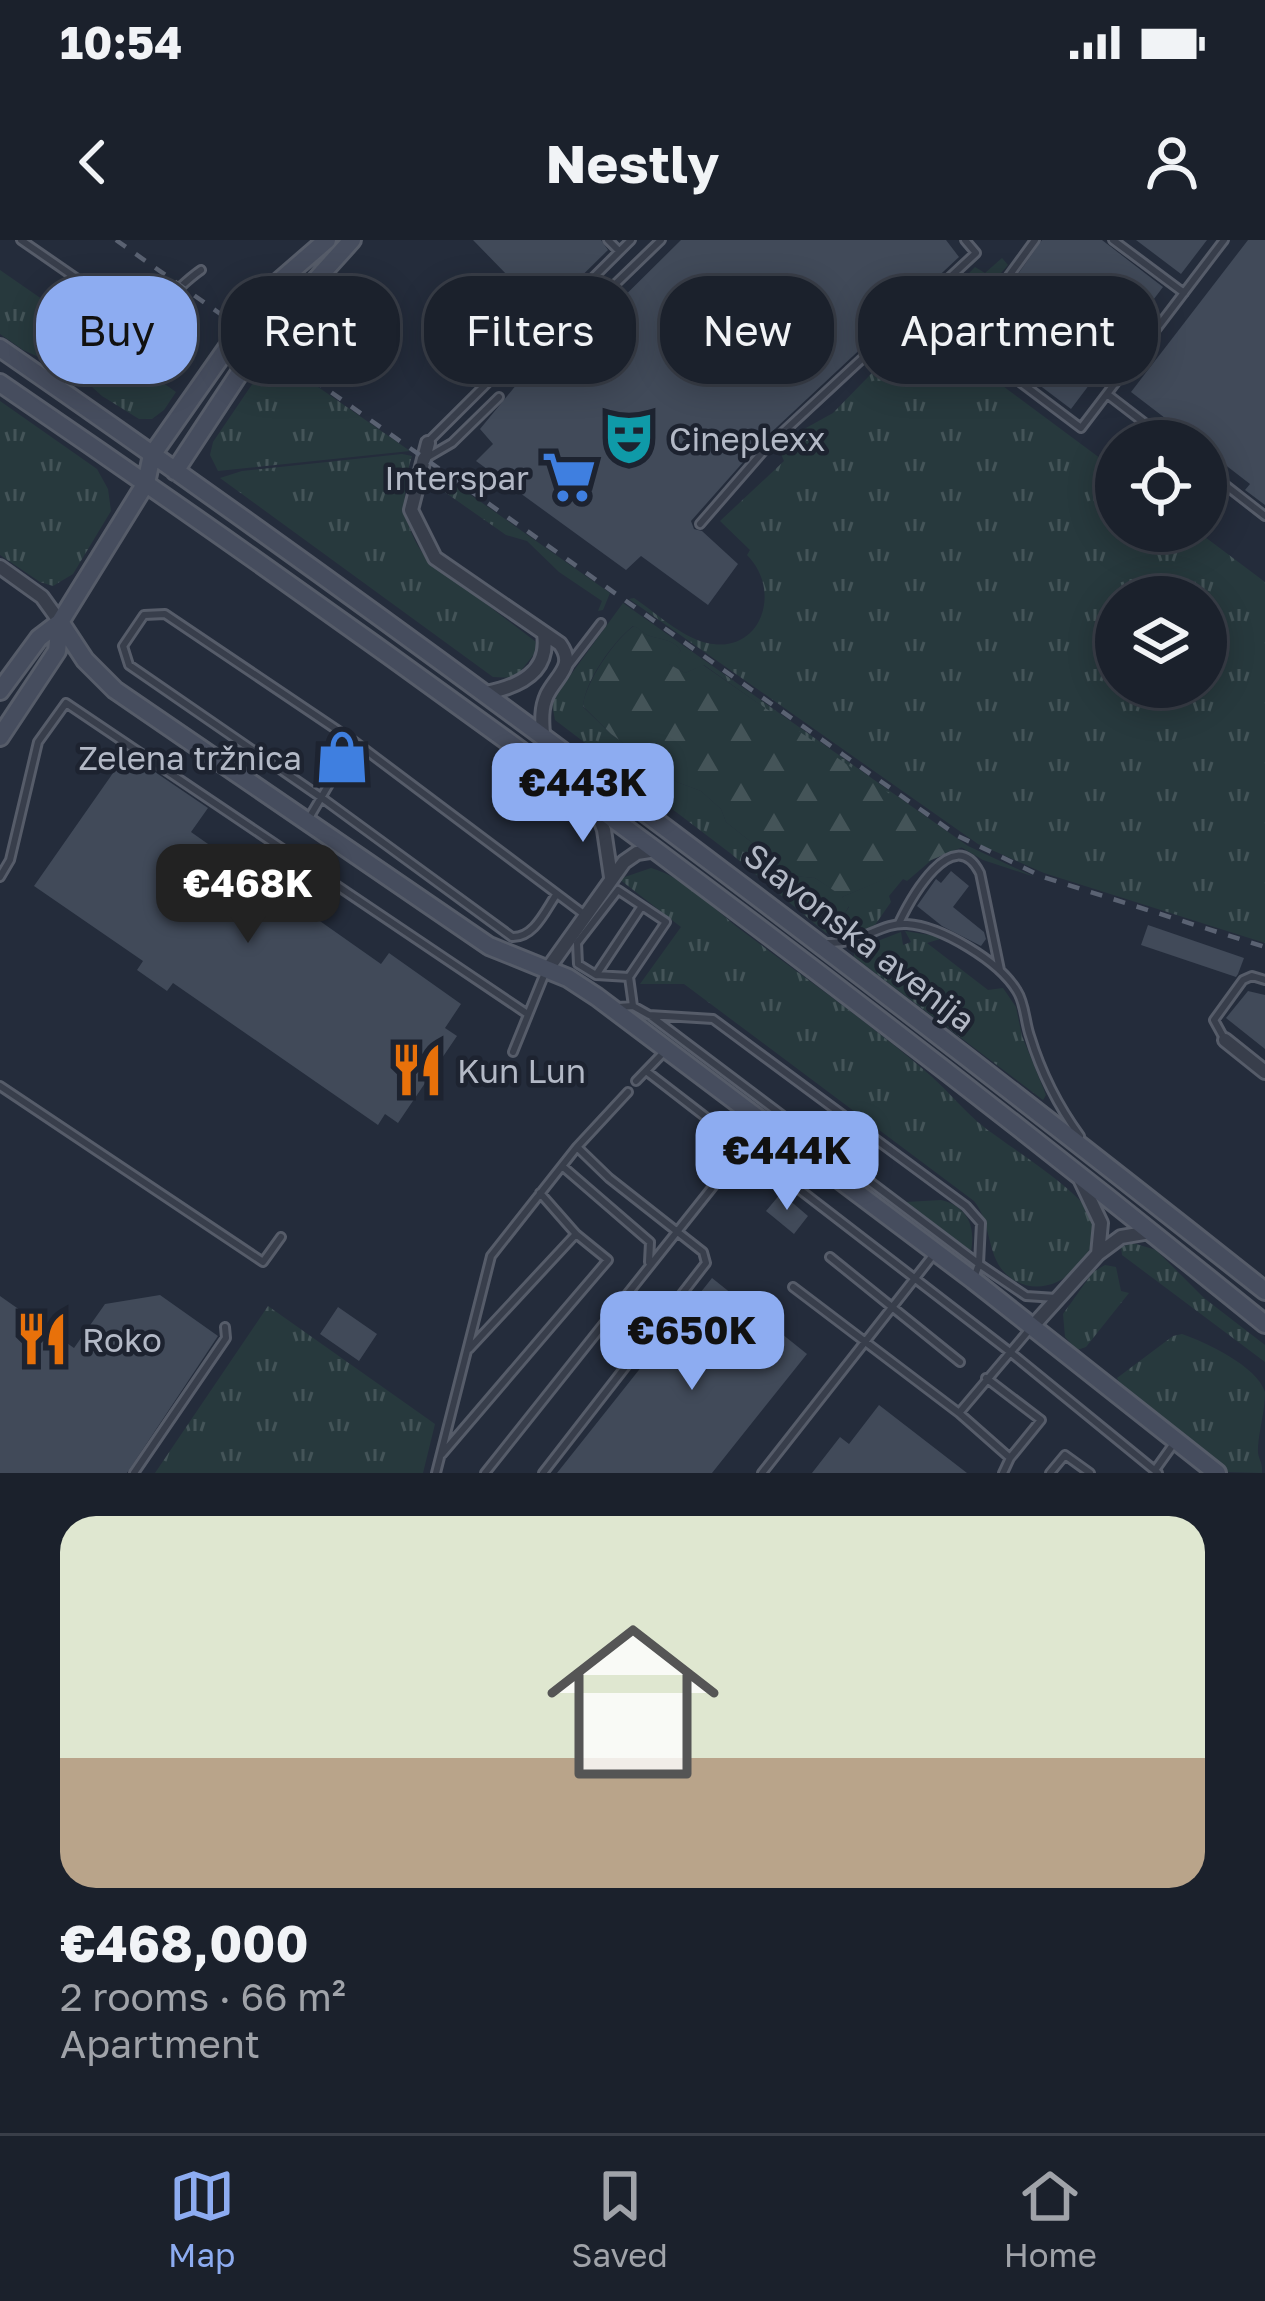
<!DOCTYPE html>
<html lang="en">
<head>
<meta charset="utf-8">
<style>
	body { margin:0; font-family:"Golos Text",sans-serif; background:#282e38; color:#f1f3f6; height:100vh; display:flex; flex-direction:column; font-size:45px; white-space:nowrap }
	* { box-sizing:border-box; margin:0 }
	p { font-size:39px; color:#a0a3a9 }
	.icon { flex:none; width:66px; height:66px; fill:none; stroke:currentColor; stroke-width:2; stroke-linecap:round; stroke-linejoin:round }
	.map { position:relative; height:1233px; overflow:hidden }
	.drawer { display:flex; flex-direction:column; background:#1b212c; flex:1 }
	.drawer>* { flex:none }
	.banner { position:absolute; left:36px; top:36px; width:1194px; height:108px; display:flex; gap:24px }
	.tools { position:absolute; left:1095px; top:180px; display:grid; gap:24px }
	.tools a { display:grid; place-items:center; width:132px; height:132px; border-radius:50%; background:#1b212c; box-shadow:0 6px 30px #0003,0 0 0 3px #393e48; font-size:60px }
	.price { position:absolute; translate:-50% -102px; padding:0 27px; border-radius:24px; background:#8dacf1; color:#111; font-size:39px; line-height:78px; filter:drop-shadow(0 3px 6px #0008) }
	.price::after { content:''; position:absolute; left:50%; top:72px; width:36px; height:27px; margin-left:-18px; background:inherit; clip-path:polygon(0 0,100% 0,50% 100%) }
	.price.active { background:#222; color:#fff }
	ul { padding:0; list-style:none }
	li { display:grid; align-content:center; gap:24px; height:636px; padding:0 60px }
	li+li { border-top:3px solid #393e48 }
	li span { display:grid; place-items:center; height:372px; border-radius:36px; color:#555 }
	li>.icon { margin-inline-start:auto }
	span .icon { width:216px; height:216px; fill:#fffc; stroke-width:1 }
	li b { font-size:51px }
	.tag { padding:0 42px; border-radius:48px; background:#1b212c; box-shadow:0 6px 30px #0003,0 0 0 3px #393e48; font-size:42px; line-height:108px }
	.tag.active { background:#8dacf1; color:#111 }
	.status { display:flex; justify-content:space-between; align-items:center; height:84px; padding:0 60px; background:#1b212c; direction:ltr }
	.status svg { height:33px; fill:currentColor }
	header { display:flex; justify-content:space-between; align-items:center; height:156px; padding:0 60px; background:#1b212c; font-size:54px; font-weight:700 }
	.dock { display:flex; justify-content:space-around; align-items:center; height:168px; border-top:3px solid #393e48; background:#1b212c; font-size:33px; color:#a0a3a9 }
	.dock a { display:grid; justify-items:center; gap:6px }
	.dock .active { color:#8dacf1 }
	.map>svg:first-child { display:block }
	.grass { fill:url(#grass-tufts); fill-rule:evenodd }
	.forest { fill:url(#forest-firs) }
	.building { fill:#414a59 }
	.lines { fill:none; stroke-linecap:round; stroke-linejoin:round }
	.lane-casing { stroke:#565c69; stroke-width:12 }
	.street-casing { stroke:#565c69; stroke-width:18 }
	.secondary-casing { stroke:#565c69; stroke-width:22 }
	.lane { stroke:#383e4b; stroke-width:6 }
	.street { stroke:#383e4b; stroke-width:12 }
	.secondary { stroke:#464d5e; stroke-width:16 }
	.rail { stroke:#5a6272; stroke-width:4.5; stroke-dasharray:12 12; stroke-linecap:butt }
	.labels { text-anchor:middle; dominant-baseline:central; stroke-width:9; stroke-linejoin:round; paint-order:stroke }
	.poi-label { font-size:33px; fill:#b3b9c6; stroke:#1d2330; text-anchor:start }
	.street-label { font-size:33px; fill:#b3b9c6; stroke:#1d2330 }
</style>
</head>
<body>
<div class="status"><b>10:54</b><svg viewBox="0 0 49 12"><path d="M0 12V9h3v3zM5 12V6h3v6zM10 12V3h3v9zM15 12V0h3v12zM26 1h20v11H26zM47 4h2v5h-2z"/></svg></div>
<header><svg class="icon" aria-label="back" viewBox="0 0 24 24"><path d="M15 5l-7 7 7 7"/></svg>Nestly<svg class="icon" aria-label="person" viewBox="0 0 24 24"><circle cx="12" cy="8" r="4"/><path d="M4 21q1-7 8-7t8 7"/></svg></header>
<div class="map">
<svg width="1265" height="1233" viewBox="0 0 1265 1233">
	<defs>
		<pattern id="grass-tufts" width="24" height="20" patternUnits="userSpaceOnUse" patternTransform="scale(3)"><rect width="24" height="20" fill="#27393d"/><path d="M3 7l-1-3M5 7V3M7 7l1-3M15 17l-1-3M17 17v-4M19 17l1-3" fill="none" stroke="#445458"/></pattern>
		<pattern id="forest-firs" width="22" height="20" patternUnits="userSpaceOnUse" patternTransform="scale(3)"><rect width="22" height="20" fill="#27393d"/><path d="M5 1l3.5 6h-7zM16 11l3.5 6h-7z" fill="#445458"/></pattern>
	</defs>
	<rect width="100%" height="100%" fill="#242c3b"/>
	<!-- grass -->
	<path class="grass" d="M1002 18 1008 25 942 101 1116 230V291H1197L1265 342V703L1044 633 978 604 629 359 634 358C655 372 681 397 707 403 761 415 783 351 747 315L750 310 720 281 784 221 777 204 833 173 975 27 985 33ZM1116 357H1206V447H1116Z
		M0 30 176 152 164 170 152 179H139L102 156 79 135 23 110 0 94Z
		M275 117 410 211 218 231 210 215 213 202 259 134Z
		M0 161 97 229 108 249 111 271 73 334 53 346 40 342 0 315Z
		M402 214 412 216C400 254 402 286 426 318L536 402 535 413 515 438 493 437 220 238 242 231Z
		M434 229 610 353 603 370 598 371 602 361 559 332 527 301 506 295 436 246 427 253 424 246Z
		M623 363 968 606 1035 637 983 620 961 607 704 425 685 433 667 423 681 411C673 398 659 400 647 395 642 392 639 388 633 386 613 402 585 440 583 467L611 494 677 542 701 551 721 569 726 582 794 636 815 638 838 653 824 657 823 671 839 682 849 667 842 657 934 618 907 641 903 639 889 656 891 662 875 685 851 696 826 693 730 613 555 480 552 464 556 455Z
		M651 628C684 637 714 669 741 690 805 738 871 784 931 836 949 852 965 872 984 887 1008 906 1079 950 1090 974 1109 1015 1048 1071 1007 1035 986 1016 992 983 974 961L684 744H640L681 687 619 639Z
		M905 691 936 696 940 699 927 703 988 750 1003 748 1016 767 1022 796 1046 855 1043 860 854 717V710L901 692 903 705 911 702Z
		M941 960C967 966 976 986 971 1011L906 962Z
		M1133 1003 1156 1010 1204 1058 1265 1105V1122L1122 1015 1121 1007Z
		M1105 1025 1116 1027 1121 1051 1129 1053 1086 1107 1077 1110 1065 1097 1063 1074 1093 1032Z
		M268 1066 435 1184 423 1233H155Z
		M1182 1094C1205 1102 1257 1126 1265 1152 1265 1171 1259 1190 1258 1207 1257 1220 1263 1220 1262 1233L1227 1232 1121 1146 1117 1138 1173 1096Z"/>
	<!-- forest -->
	<path class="forest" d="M634 386C639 388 642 392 647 395 659 400 673 398 681 411L669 424 685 433 703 425 965 606 842 657 849 666 839 683 822 671 824 657 836 652 815 638 794 636 726 582 721 569 701 551 677 542 611 494 583 466C585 443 615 399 634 386Z"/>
	<!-- building -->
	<path class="building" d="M473 0H601L608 10 544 73Z
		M681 0H946L959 17 761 202 691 281 694 289 702 291 738 324 708 365 641 316 626 330 476 221 493 204 480 189 563 88 578 102Z
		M1042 0H1102L1163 47 1071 169 974 96Z
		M1136 0H1207L1181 34Z
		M1248 0H1265V265L1245 250 1250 244 1206 210V201H1195L1131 152Z
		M127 513 208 568 191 592 245 630 252 621 323 670 317 679 381 724 389 713 461 764 445 788 457 796 398 883 385 874 378 885 173 743 167 751 137 730 143 721 34 646Z
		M951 631 969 646 953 667 984 692 986 699 981 706 942 686 917 666 936 639 941 643Z
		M1148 685 1244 718 1238 734 1236 737 1141 705Z
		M1248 751 1265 755V809L1226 778Z
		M781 953 808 976 794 994 766 971Z
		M712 1038 807 1114 712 1233H557Z
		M160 1055 218 1096 127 1233H0V1056L74 1108 105 1064Z
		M338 1067 377 1094 359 1121 320 1094Z
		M879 1165 967 1233H812L840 1197 849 1204Z"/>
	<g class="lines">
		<defs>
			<path id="lane" d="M21 0 125 72C159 78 174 48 201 30
				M608 0 619 11
				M1035 0 963 99 1081 188 1224 0
				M1113 0 1184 53
				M575 83 661 0
				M1107 154 1168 201
				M430 200 631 0
				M428 217 452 203 499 157
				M1206 230 1265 276
				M700 284 766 208 976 13 965 0
				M568 426 601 383
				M309 578 354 502
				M0 637 10 620 38 502 66 463 526 773
				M556 655C545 671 534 698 512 697L322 558 129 425 123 406 144 375 165 374 355 502 585 675
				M899 683C910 660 953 581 980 633L1000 730
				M827 703C861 705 881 682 907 684 941 686 999 721 1017 751 1025 763 1025 782 1030 796 1041 832 1058 866 1080 896
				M596 735 642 666
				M629 737 596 735 578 724 577 703 618 650 666 682 629 737 633 766
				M619 767 633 766 649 775 713 779 966 966 981 983 979 1024 1026 1056 1056 1058
				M652 777 979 1024 974 1038
				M1225 800 1214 780 1243 740 1252 736 1265 740
				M513 812 545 733
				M646 831 1010 1112 1158 1233
				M636 841 663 813
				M0 846 263 1022 281 997
				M562 926 650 1002 649 1022
				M830 1017 960 1122
				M793 1047 959 1173 1010 1218 1041 1180 986 1138
				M469 1109 576 994
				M959 1173 1030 1089
				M442 1214 608 1020 576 994 540 953
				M1155 1230 1175 1202
				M134 1233 226 1098 225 1087
				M436 1233 491 1016 577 907
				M485 1233 719 939
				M543 1233 706 1023 703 1012 609 938 577 907 628 852
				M762 1233 934 1014
				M1003 1233 1010 1218
				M1050 1233 1065 1215 1090 1233"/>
			<path id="street" d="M428 203 411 270 435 318 560 404C576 426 557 435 547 455 541 468 542 481 543 495
				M0 327 42 357 60 382
				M486 453C517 447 550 433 544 394
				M596 568 604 590 611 637
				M547 730 624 622 637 613 656 610
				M1225 800 1265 832
				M1081 941 1101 983 1098 1014
				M1032 1087 1098 1014 1121 997 1150 992"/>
			<path id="secondary" d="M0 108C433 407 853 724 1265 1051
				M0 143C434 439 857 753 1265 1084
				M175 231 260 102 352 0
				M60 382 85 420 115 450 489 706 568 738 597 757 973 1040 1217 1233
				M0 451 39 398 60 382 146 243 152 215 241 88 275 45 327 0
				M0 497 57 411 60 383"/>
		</defs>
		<!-- lane casing -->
		<use href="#lane" class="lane-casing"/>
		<!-- street casing -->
		<use href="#street" class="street-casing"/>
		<!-- secondary casing -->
		<use href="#secondary" class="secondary-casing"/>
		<!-- lane -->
		<use href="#lane" class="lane"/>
		<!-- street -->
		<use href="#street" class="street"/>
		<!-- secondary -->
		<use href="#secondary" class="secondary"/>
		<!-- rail -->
		<path class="rail" d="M116 0 958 596 1043 637 1265 707"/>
	</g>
	<!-- icons -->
	<defs>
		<symbol id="theatre-bare" viewBox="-9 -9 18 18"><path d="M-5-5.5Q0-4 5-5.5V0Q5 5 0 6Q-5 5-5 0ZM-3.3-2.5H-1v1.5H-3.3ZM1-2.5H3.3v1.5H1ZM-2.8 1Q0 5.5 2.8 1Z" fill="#0f9aa8" stroke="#1d2330" stroke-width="2.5" paint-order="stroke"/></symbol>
		<symbol id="supermarket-bare" viewBox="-9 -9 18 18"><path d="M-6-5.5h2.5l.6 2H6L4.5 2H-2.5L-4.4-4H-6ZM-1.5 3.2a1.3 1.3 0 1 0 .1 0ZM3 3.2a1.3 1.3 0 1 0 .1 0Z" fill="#3f7fe0" stroke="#1d2330" stroke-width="2.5" paint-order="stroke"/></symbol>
		<symbol id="shop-bare" viewBox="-9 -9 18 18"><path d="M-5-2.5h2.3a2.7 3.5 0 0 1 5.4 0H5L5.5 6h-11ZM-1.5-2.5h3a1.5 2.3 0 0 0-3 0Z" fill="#3f7fe0" stroke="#1d2330" stroke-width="2.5" paint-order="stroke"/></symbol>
		<symbol id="restaurant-bare" viewBox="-9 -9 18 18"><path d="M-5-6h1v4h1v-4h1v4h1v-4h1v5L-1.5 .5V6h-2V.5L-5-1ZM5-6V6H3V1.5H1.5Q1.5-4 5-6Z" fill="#e8710a" stroke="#1d2330" stroke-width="2.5" paint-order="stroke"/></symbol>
	</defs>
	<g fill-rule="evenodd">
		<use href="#theatre-bare" x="591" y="160" width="76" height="76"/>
		<use href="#supermarket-bare" x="531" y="199" width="76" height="76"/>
		<use href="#shop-bare" x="304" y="479" width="76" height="76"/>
		<use href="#restaurant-bare" x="379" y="792" width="76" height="76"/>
		<use href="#restaurant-bare" x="4" y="1061" width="76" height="76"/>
	</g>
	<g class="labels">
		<!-- poi labels -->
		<g class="poi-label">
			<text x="669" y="198">Cineplexx</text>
			<text x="529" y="237" text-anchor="end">Interspar</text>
			<text x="302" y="517" text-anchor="end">Zelena tržnica</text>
			<text x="457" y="830">Kun Lun</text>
			<text x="82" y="1099">Roko</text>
		</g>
		<!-- street labels -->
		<g class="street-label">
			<text transform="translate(860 697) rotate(38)">Slavonska avenija</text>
		</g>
	</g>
</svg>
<div class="tools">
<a><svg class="icon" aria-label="locate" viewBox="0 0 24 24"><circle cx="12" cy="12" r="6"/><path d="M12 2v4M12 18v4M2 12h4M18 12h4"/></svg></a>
<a><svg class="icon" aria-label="layers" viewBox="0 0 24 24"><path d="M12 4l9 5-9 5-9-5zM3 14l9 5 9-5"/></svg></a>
</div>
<b class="price" style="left:583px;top:605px">€443K</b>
<b class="price active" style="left:248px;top:706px">€468K</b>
<b class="price" style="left:787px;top:973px">€444K</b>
<b class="price" style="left:692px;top:1153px">€650K</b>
<div class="banner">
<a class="tag active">Buy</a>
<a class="tag">Rent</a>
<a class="tag">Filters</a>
<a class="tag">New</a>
<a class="tag">Apartment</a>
</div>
</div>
<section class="drawer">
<ul>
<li><span style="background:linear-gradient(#dfe7d0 65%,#b9a48a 0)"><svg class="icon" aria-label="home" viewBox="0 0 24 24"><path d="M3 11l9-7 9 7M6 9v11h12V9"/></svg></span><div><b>€468,000</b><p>2 rooms · 66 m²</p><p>Apartment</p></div></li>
</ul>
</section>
<nav class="dock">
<a class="active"><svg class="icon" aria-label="map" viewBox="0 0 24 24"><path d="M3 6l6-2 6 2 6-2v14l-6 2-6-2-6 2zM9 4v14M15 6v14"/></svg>Map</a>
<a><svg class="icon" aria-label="saved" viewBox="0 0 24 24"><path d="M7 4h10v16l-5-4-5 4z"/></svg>Saved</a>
<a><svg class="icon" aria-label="home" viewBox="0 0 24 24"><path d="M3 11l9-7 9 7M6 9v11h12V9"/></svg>Home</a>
</nav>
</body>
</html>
